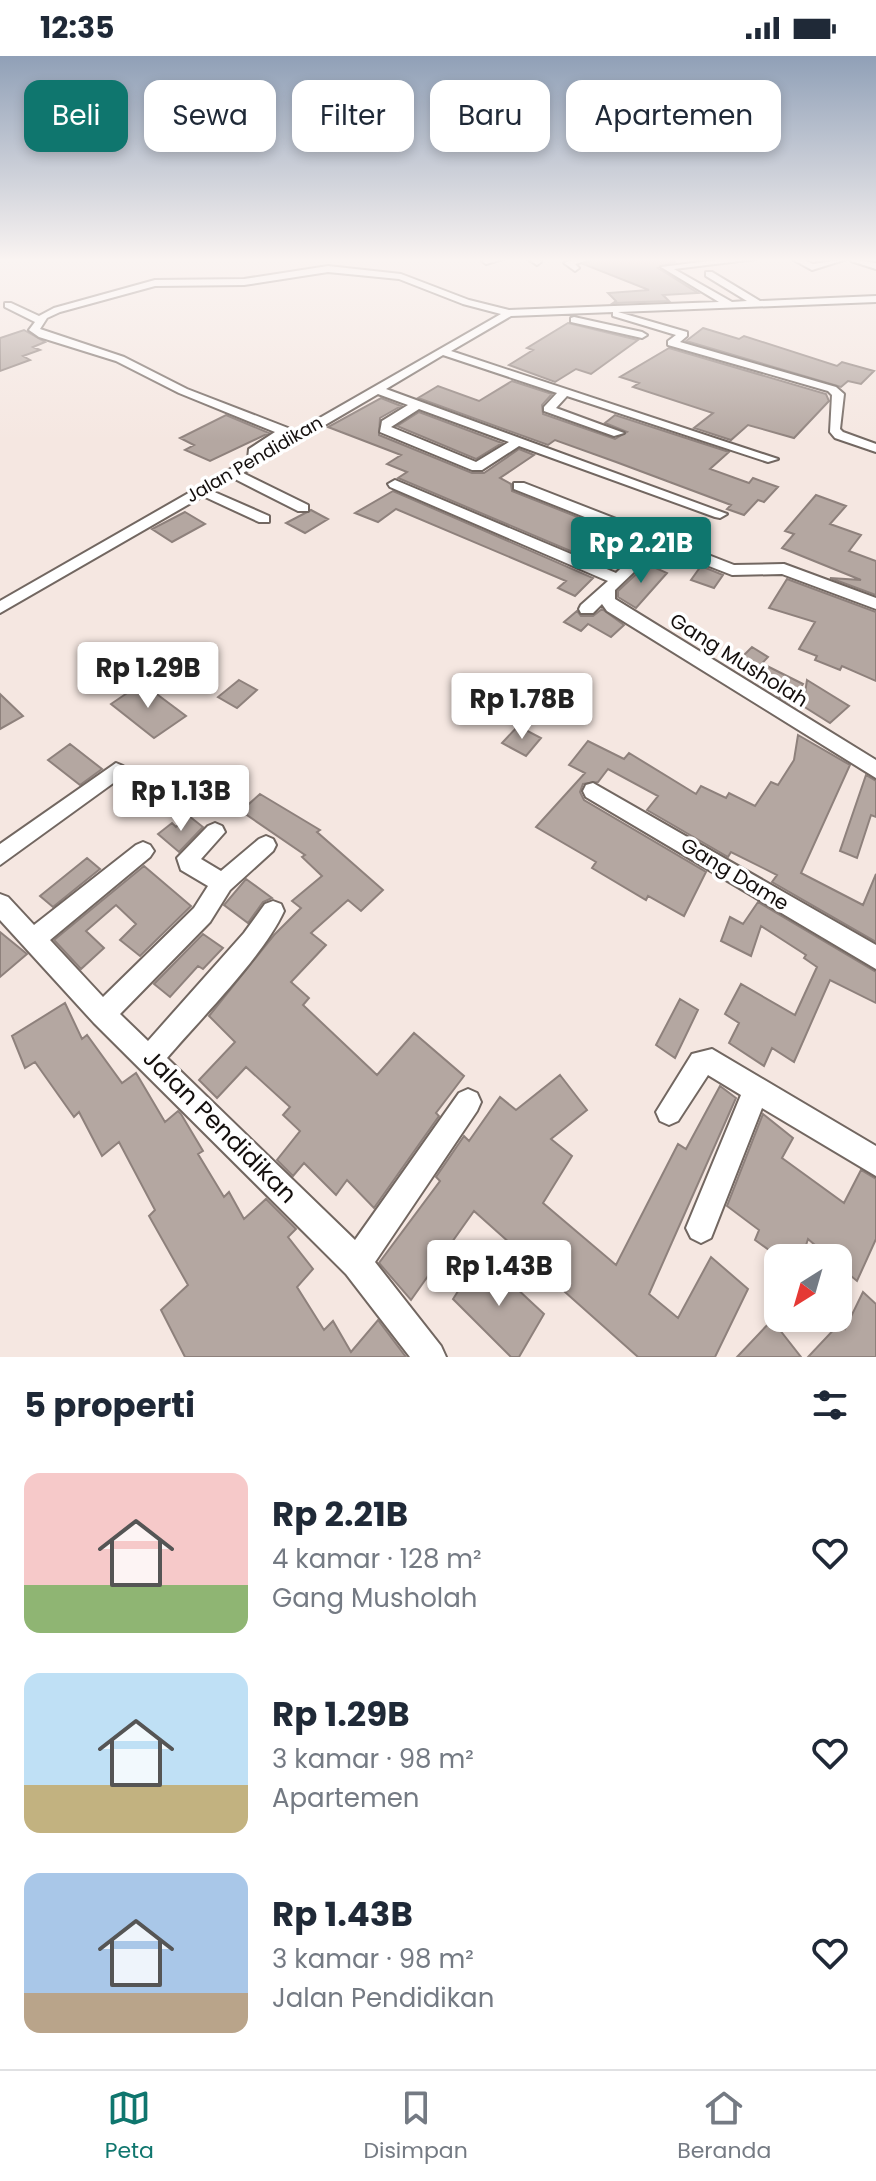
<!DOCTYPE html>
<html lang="id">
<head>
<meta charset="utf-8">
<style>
	body { margin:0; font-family:Poppins,sans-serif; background:#f6f6f7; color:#1f2937; height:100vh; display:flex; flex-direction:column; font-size:30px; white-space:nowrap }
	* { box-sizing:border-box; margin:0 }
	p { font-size:26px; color:#747a83 }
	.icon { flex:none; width:44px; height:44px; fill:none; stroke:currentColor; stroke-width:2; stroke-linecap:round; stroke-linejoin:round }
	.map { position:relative; height:1301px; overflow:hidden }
	.side { display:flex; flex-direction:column; background:#fff; flex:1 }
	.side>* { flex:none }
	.banner { position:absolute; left:24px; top:24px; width:828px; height:72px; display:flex; gap:16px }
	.needle { width:52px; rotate:217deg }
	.controls { position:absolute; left:764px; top:1188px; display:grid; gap:16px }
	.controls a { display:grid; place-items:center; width:88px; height:88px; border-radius:16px; background:#fff; box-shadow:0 4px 12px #0003; font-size:40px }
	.price { position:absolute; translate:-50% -68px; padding:0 18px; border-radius:8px; background:#fff; color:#222; font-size:26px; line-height:52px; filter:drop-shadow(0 2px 4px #0008) }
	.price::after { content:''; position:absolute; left:50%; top:48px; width:24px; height:18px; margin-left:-12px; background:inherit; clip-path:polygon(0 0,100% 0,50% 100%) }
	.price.current { background:#0f766e; color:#fff }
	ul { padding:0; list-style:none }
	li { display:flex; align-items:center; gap:24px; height:200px; padding:0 24px }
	li span { display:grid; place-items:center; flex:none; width:224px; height:160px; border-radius:16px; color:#555 }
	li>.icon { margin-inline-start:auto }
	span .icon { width:96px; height:96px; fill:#fffc; stroke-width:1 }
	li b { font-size:34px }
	h2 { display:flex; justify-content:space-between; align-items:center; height:96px; padding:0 24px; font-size:34px }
	.tag { padding:0 28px; border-radius:16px; background:#fff; box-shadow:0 4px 12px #0003; font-size:28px; line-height:72px }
	.tag.current { background:#0f766e; color:#fff }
	.status { display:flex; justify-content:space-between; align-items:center; height:56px; padding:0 40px; background:#fff; direction:ltr }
	.status svg { height:22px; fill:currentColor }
	.tab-bar { display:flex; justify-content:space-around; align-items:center; height:112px; border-top:2px solid #e0e1e3; background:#fff; font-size:22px; color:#747a83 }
	.tab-bar a { display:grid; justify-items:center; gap:4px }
	.tab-bar .current { color:#0f766e }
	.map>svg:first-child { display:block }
	.building { fill:#b4a7a1; stroke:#8e817c; stroke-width:2 }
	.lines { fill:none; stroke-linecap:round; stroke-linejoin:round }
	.minor-casing { stroke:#726761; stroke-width:4 }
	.minor { fill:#fff; fill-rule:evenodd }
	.labels { text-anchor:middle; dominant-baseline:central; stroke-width:7; stroke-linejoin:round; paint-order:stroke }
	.far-street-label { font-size:18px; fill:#140f0d; stroke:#fff }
	.street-label { font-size:20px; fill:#140f0d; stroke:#fff }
	.near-street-label { font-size:24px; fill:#140f0d; stroke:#fff }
</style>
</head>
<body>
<div class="status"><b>12:35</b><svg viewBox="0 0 49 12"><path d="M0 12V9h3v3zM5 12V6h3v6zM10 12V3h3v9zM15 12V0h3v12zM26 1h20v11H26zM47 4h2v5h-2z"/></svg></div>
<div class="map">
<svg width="876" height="1301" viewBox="0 0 876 1301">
	<rect width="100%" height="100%" fill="#f5e7e1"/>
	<!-- building -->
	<path class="building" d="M593 203H672L675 206 658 212 698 237 663 239 669 245 613 247 616 245 608 237 649 234 583 208Z
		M568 267 638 284 591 318 576 313 555 326 509 309 533 294 527 292Z
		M703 272 739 283 744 280 837 310 842 306 874 315 861 328 848 325 841 331 686 285Z
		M24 274 45 286 33 291 40 294 23 300 30 304 0 315V282Z
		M669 292 826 338 829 345 794 382 748 369 731 384 694 372 713 357 633 331 639 327 620 321Z
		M512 325 552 338 542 349 543 358 615 383 627 376 605 367 615 359 729 396 710 413 749 427 753 422 778 431 764 446 758 444 744 459 727 453 731 449 616 406 555 384 548 389 418 342 438 330 479 345Z
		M381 342 401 350 380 362 379 379 472 417H484L519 393 534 399 500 422 511 428 512 435 633 483 606 510 398 422 407 416 387 408 401 399 328 371Z
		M419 356 502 387 476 403 397 370Z
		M226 359 269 377 210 405 185 394 194 389 180 382Z
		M393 435 593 522 575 540 558 532 566 525 396 453 378 466 355 457Z
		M816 439 846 450 830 468 861 479 849 495 876 505V539L830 522 861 524 782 492 794 478 785 475Z
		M311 454 328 463 305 477 286 467Z
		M185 456 205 468 172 486 152 473Z
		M647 508 667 517 636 552 618 541V535Z
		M701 510 723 519 714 532 691 524Z
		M787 523 876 556V625L842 610 840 614 815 604 817 600 799 593 815 566 769 552Z
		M602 553 624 569 611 581 588 568 581 575 564 566 577 555 581 560H593Z
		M752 591 768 601 753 617 736 607Z
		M767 610 803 628 790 647 777 640 781 634 756 621Z
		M239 624 257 634 237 652 218 641Z
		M807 624 849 650 830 667 803 650Z
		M142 627 186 660 154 682 111 648Z
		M0 638 23 660 0 673Z
		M518 670 541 682 526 700 502 687Z
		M798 679 850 709 801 817 863 849 876 818V886L772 826 777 819 731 796 728 801 647 754 658 740 608 713 598 726 583 728 580 736 584 744 706 816 684 860 648 840 646 844 592 812 596 806 536 771 585 717 569 709 588 685 624 703 629 697 696 738 701 730 726 742 729 737 755 750 771 726 778 729 794 704Z
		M70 688 102 713 80 729 48 704Z
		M866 719 876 725V761L871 759 857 802 840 795Z
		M260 738 320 774 317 776 383 834 361 855 348 844 311 877 326 889 291 926 309 942 303 949 377 1019 414 977 464 1020 436 1057 439 1060 374 1152 347 1124 336 1139 304 1107 293 1120 277 1104 300 1075 283 1059 290 1051 246 1011 217 1042 199 1024 235 986 209 960 274 879 301 852 292 845 322 820 302 801 305 799 241 755Z
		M189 760 203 771 179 796 158 778 172 767 176 771Z
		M87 802 100 813 53 851 40 840Z
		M144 810 191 850 140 900 120 884 136 868 116 849 86 875 104 892 81 913 54 884Z
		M246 823 272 842 263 846 248 867 224 849Z
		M758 846 876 916V947L830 924 794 1006 772 992 764 1010 729 987 739 967 725 958 741 928 795 959 817 911 804 902 806 899 761 870 751 900 721 885 730 861 743 868Z
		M0 876 27 898 0 921Z
		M203 878 223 892 203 913 198 910 170 941 154 928Z
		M680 943 698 954 675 1002 656 989Z
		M65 947 82 983 87 979 122 1027 136 1017 165 1066 178 1055 181 1058 203 1095 198 1098 224 1141 229 1136 244 1163 266 1143 296 1173 288 1181 313 1213 297 1231 324 1274 333 1265 351 1296 378 1264 406 1301H185L161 1254 188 1229 149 1160 155 1154 119 1086 102 1100 79 1056 74 1061 35 1006 25 1012 12 980Z
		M560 1019 587 1054 551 1083 572 1100 543 1147 616 1209 678 1088 686 1093 720 1030 736 1042 649 1238 678 1262 711 1201 748 1233 715 1301H638L474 1155 411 1244 379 1207 440 1125 436 1121 464 1080 469 1085 500 1041 516 1054Z
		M763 1058 793 1082 782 1102 844 1147 861 1114 876 1123V1183L857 1225 838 1209V1202H830L808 1183 802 1202H780L755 1184 759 1174 727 1150Z
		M481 1199 544 1258 519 1301H511L453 1243Z
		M863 1236 876 1248V1301H808L840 1267 845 1273Z
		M772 1264 801 1301H737Z"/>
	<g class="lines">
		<defs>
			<path id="minor" d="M484 203H503L486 208 482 205Z
				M528 203H538L541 206 537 209Z
				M575 203H590L575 208 579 212 575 215 564 207Z
				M725 203H756L674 213 732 246 747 245 706 220V216H712L760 245 876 240V246L618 256 687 276V280L680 286 836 331 844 338 840 373 843 376 876 388V396L835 382 830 376 832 339 828 335 668 289V285L676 279 613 260V256L511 260 451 295 778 403 768 406 567 340 556 352 624 377 614 380 544 355V351L557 337 443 299 386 333 727 458 720 462 715 461 519 390 482 414H472L380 376 382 365 408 349 378 338 243 417 308 449V455H298L233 422 212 435 269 460V466H259L203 440 0 557V545L248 403 249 393 275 376 179 337 116 305 39 281 29 274 35 266 5 251V247H11L39 260 54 252 155 224 244 223 328 210 401 218 469 244 509 254 719 246 661 211ZM328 216 399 223 463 248 501 258 269 391 288 378V372L187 333 124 301 40 273 47 262 60 256 155 230 244 229ZM419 353 509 386 476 406 391 371Z
				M792 203H802L813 208 847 203 812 214Z
				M850 203 876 207V213L851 205Z
				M574 261 642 276 647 279 642 282 571 266V262Z
				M395 424 616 517 648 486 514 433V427H524L734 509 784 508 876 542V553L782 518 732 519 660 491 615 534V543L876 704V722L607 555 602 548 593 557H581L579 553 581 549 608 525 390 431 388 428Z
				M116 707 123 710 126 715 123 720 0 809V788Z
				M593 727 876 889V913L586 741 583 735 586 729Z
				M215 767 222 770 225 776 201 803 221 815 259 783 266 780 273 783 276 789 273 795 230 834 210 866 120 958 148 985 244 877 265 848 273 845 281 848 284 855C263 901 201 962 167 1002L355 1184 459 1037 468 1033 477 1037 481 1046 477 1055 375 1206 441 1290 446 1301H410L346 1218 94 967 0 864V838L8 841 34 869 136 789 143 786 150 789 154 795 150 801 50 884 103 941 194 852 208 830 181 814 177 802 208 770Z
				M712 993 876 1090V1120L762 1052 711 1182 701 1187 691 1182 686 1172 741 1039 708 1019 678 1065 669 1069 660 1065 656 1056 692 998Z"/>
		</defs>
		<!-- minor casing -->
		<use href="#minor" class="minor-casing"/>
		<!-- minor -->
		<use href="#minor" class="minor"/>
	</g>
	<!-- sky -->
	<linearGradient id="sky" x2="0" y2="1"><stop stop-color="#90a0b7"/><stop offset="0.53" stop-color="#faf4f2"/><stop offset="1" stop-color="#faf4f2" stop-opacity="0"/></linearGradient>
	<rect width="876" height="385" fill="url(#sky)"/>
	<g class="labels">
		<!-- far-street labels -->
		<g class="far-street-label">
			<text transform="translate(254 403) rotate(-30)">Jalan Pendidikan</text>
		</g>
		<!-- street labels -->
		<g class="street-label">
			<text transform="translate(739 604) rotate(32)">Gang Musholah</text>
			<text transform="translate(735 818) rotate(31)">Gang Dame</text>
		</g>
		<!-- near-street labels -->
		<g class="near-street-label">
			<text transform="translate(220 1070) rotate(45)">Jalan Pendidikan</text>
		</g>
	</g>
</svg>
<div class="controls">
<a><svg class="needle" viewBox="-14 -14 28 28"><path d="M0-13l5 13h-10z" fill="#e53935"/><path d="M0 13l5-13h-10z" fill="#747a83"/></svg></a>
</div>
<b class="price current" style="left:641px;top:529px">Rp 2.21B</b>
<b class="price" style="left:148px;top:654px">Rp 1.29B</b>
<b class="price" style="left:522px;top:685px">Rp 1.78B</b>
<b class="price" style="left:181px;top:777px">Rp 1.13B</b>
<b class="price" style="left:499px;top:1252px">Rp 1.43B</b>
<div class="banner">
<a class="tag current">Beli</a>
<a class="tag">Sewa</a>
<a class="tag">Filter</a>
<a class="tag">Baru</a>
<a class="tag">Apartemen</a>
</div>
</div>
<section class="side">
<h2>5 properti<svg class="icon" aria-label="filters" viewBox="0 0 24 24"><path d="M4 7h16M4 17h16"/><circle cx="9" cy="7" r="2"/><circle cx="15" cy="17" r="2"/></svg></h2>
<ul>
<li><span style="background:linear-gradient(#f6c9c9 70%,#8fb573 0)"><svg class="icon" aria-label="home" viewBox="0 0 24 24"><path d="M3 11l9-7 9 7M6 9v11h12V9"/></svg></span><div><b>Rp 2.21B</b><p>4 kamar · 128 m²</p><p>Gang Musholah</p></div><svg class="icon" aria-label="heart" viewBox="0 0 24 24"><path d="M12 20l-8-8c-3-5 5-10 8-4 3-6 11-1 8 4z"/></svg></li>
<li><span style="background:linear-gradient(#bfe0f5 70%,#c2b280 0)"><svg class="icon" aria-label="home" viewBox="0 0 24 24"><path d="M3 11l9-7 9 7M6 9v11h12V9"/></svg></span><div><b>Rp 1.29B</b><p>3 kamar · 98 m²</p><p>Apartemen</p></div><svg class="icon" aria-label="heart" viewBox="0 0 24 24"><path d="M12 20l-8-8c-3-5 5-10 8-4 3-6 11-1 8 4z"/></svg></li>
<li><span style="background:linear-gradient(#a9c7e8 75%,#b9a48a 0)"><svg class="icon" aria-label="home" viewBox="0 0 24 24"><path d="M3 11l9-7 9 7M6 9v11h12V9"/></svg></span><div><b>Rp 1.43B</b><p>3 kamar · 98 m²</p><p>Jalan Pendidikan</p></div><svg class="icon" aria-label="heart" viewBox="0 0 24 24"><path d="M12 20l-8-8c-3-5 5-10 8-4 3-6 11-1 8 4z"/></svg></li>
</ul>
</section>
<nav class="tab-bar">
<a class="current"><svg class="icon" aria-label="map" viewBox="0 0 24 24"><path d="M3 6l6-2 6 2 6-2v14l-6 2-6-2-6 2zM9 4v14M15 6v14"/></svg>Peta</a>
<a><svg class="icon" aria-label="saved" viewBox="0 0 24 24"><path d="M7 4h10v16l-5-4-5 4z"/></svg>Disimpan</a>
<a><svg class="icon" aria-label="home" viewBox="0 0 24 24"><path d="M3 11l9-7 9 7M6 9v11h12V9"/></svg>Beranda</a>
</nav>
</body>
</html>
